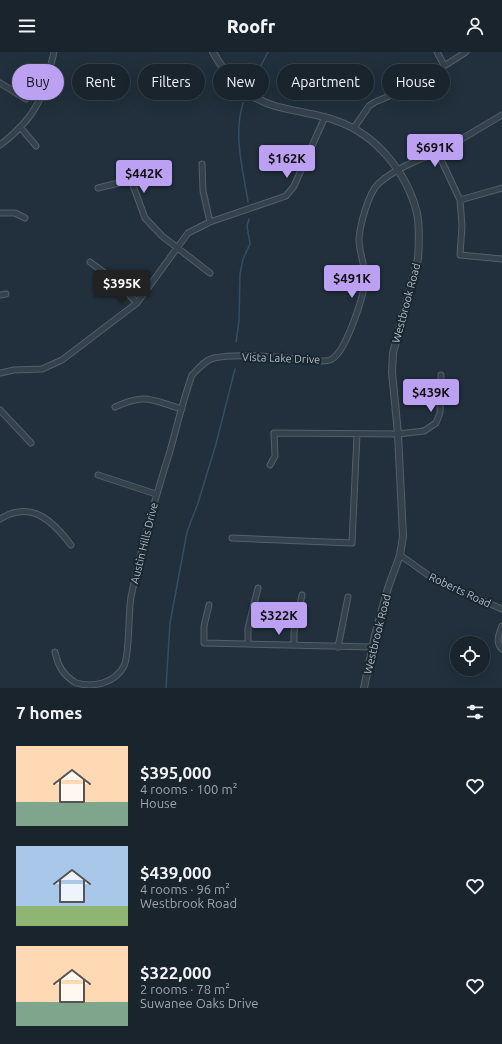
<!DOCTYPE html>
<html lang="en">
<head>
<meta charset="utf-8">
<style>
	body { margin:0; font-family:Ubuntu,sans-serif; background:#263039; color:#f1f3f6; height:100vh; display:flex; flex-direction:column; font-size:15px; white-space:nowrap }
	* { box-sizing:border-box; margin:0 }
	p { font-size:13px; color:#9fa4aa }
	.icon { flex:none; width:22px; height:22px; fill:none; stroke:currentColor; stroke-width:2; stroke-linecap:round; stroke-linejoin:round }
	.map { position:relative; height:636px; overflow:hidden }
	.drawer { display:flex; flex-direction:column; background:#19242d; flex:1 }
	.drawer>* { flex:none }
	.top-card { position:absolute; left:12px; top:12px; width:478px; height:36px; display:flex; gap:8px }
	.tools { position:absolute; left:450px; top:584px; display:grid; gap:8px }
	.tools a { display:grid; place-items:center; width:40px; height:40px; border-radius:50%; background:#19242d; box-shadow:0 4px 16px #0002,0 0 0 1px #374149; font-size:20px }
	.price { position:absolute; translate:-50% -34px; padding:0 9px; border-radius:4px; background:#bca0f2; color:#111; font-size:13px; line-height:26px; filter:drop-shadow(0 1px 2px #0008) }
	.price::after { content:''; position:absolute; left:50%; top:24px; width:12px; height:9px; margin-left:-6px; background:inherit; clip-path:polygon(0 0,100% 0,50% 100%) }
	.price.selected { background:#222; color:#fff }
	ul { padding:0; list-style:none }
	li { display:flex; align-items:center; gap:12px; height:100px; padding:0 16px }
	li span { display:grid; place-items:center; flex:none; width:112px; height:80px; border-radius:0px; color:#555 }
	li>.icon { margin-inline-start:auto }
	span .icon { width:48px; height:48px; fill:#fffc; stroke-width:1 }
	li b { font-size:17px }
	h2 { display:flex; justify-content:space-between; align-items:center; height:48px; padding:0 16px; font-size:17px }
	.tag { padding:0 14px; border-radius:18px; background:#19242d; box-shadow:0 4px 16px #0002,0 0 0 1px #374149; font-size:14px; line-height:36px }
	.tag.selected { background:#bca0f2; color:#111 }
	header { display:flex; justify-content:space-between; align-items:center; height:52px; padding:0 16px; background:#19242d; font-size:18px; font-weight:800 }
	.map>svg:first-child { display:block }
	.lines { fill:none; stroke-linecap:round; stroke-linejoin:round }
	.stream { stroke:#344e64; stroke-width:1.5 }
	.minor-casing { stroke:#535f6a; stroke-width:7 }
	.tertiary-casing { stroke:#535f6a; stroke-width:8 }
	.minor { stroke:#35414c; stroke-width:5 }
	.tertiary { stroke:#35414c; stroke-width:6 }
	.labels { text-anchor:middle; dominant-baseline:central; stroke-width:4; stroke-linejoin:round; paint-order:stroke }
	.street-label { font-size:11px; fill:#b0bcc8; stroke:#1a2630 }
</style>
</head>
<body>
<header><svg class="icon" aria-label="menu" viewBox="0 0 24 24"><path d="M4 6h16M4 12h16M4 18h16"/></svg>Roofr<svg class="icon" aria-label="person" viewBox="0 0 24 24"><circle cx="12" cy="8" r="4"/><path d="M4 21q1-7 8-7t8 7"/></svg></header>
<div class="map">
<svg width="502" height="636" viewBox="0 0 502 636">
	<rect width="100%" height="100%" fill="#21303c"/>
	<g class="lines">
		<!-- stream -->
		<path class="stream" d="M250 35 268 0
			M243 51C233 84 243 117 248 150
			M236 290 239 269 240 222 243 207 250 192 247 174 249 167
			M166 636 170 571 187 480 198 451 216 392 235 317"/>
		<defs>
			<path id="minor" d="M437 0 444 13
				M0 31 26 47
				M21 76 36 94
				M354 76 369 54 375 50 411 35 466 0
				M0 93C37 65 44 44 54 0
				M438 101 502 63
				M202 112 203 139 210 170
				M98 136 131 128 145 166 162 184 210 221
				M460 148 502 136
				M0 161H15L25 166
				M90 210 117 230 137 251
				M0 243 6 242
				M0 321 14 318 42 317 62 308 137 251 188 181 210 170 286 144 294 134 325 65
				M115 355C146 341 151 348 182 357
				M0 358 31 391
				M270 413 275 404 274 381 398 382 424 379 436 371 440 361 441 323
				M98 423 156 442
				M0 467C31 448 52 468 71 493
				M232 486 352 491 357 382
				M400 503 435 528 502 557
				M209 553 204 574V591L372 595
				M502 574C499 582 495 590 502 597
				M248 592V576L258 536
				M294 593V580L302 543
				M338 595 348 545
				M55 600C58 614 63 623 76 631 94 636 115 631 124 614 130 602 128 561 131 545 141 495 155 447 170 399 177 374 183 348 192 323 198 317 205 308 214 306 240 300 292 307 320 309 324 309 330 309 332 307 346 299 365 242 365 226 365 213 359 200 359 187 360 173 368 142 378 132 393 118 418 107 438 101L460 148 462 174 460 203 502 207"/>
			<path id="tertiary" d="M213 0C226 24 244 44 272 53 293 60 316 61 337 69 377 83 407 121 417 161 420 176 419 192 418 207L393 301 392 320 398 382 403 484 400 503 388 536 375 583 364 636"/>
		</defs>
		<!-- minor casing -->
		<use href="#minor" class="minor-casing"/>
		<!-- tertiary casing -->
		<use href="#tertiary" class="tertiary-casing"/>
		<!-- minor -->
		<use href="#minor" class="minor"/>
		<!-- tertiary -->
		<use href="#tertiary" class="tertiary"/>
	</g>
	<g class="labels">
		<!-- street labels -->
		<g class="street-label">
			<text transform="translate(406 251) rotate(-75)">Westbrook Road</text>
			<text transform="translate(281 306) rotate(2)">Vista Lake Drive</text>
			<text transform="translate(144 491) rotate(-76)">Austin Hills Drive</text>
			<text transform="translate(460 538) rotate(25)">Roberts Road</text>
			<text transform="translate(377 582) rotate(-76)">Westbrook Road</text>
		</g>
	</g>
</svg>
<div class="tools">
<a><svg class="icon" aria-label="locate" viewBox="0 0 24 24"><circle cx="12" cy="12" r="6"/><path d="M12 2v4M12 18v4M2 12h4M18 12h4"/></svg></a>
</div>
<b class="price" style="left:435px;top:116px">$691K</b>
<b class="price" style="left:287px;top:127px">$162K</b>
<b class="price" style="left:144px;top:142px">$442K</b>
<b class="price" style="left:352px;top:247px">$491K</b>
<b class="price selected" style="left:122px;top:252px">$395K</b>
<b class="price" style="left:431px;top:361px">$439K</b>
<b class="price" style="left:279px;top:584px">$322K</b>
<div class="top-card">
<a class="tag selected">Buy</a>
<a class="tag">Rent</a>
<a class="tag">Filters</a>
<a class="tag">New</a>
<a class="tag">Apartment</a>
<a class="tag">House</a>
</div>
</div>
<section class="drawer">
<h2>7 homes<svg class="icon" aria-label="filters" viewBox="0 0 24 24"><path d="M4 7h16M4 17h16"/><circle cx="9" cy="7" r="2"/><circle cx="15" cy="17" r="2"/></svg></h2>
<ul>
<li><span style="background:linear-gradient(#ffd9b3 70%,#7fa58c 0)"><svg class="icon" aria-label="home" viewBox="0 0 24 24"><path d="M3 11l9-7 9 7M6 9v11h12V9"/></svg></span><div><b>$395,000</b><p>4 rooms · 100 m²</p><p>House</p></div><svg class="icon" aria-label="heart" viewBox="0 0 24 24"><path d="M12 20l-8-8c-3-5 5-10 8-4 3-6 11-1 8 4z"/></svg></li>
<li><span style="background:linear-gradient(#a9c7e8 75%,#8fb573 0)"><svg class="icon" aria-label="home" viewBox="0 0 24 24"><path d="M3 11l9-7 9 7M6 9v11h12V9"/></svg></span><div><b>$439,000</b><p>4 rooms · 96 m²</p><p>Westbrook Road</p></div><svg class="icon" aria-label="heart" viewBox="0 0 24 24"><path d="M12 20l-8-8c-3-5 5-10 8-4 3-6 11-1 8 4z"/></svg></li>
<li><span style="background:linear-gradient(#ffd9b3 70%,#7fa58c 0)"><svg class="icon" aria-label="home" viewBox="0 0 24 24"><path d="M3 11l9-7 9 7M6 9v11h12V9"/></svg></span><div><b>$322,000</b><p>2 rooms · 78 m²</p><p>Suwanee Oaks Drive</p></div><svg class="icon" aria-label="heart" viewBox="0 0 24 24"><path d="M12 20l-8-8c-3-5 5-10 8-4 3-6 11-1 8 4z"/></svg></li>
</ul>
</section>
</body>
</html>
